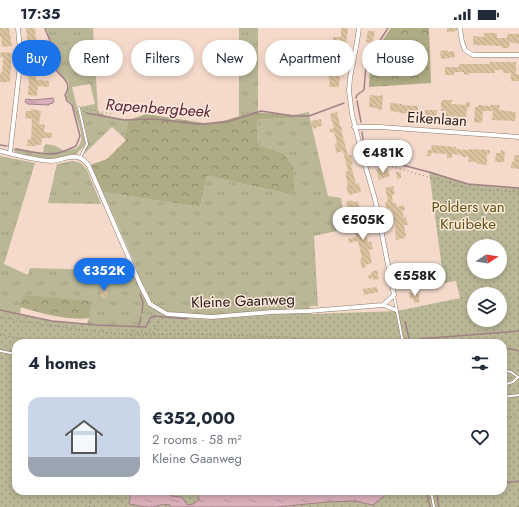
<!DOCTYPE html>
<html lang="en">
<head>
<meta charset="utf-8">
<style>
	body { margin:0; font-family:Jost,sans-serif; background:#f6f6f7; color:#1f2937; height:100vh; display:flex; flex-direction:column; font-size:15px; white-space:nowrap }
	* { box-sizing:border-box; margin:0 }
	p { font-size:13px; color:#747a83 }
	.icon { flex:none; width:22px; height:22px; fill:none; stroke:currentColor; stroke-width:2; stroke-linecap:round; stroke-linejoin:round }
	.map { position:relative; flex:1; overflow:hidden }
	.sheet { position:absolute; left:12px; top:311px; width:495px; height:156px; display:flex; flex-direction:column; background:#fff; border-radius:12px; box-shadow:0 2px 6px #0003 }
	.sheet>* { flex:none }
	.guide { position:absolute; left:12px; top:12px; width:495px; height:36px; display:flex; gap:8px }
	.needle { width:26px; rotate:78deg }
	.buttons { position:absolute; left:467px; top:211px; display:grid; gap:8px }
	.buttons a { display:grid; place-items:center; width:40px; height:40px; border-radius:50%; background:#fff; box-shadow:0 2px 6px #0003; font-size:20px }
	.price { position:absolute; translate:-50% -34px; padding:0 9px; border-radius:14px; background:#fff; color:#222; font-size:13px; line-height:26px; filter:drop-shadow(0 1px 2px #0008) }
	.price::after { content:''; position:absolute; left:50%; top:24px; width:12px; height:9px; margin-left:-6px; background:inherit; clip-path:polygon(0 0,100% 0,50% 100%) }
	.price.current { background:#1a73e8; color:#fff }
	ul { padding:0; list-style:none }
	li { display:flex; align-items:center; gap:12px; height:100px; padding:0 16px }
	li+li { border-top:1px solid #e0e1e3 }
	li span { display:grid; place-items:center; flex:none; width:112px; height:80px; border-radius:12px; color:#555 }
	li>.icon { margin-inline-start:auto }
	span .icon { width:48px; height:48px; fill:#fffc; stroke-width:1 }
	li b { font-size:17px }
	h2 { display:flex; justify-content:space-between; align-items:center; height:48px; padding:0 16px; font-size:17px }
	.pill { padding:0 14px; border-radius:18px; background:#fff; box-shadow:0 2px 6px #0003; font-size:14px; line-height:36px }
	.pill.current { background:#1a73e8; color:#fff }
	.status { display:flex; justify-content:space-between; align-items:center; height:28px; padding:0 20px; background:#fff; direction:ltr }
	.status svg { height:11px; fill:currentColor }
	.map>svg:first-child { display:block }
	.grass { fill:url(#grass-tufts) }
	.forest { fill:url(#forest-crowns) }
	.park { fill:url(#park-dots); fill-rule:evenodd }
	.water { fill:url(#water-ripples); stroke:#a38188 }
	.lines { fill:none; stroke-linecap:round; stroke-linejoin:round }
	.stream { stroke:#a38188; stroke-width:1.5 }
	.building { fill:url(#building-back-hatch) }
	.lane-casing { stroke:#8f7769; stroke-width:3 }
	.street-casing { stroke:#8f7769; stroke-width:5 }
	.path { stroke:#8f7c72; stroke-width:1; stroke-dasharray:1 3; stroke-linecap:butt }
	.lane { stroke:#fff; stroke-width:2 }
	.street { stroke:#fff; stroke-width:4 }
	.labels { text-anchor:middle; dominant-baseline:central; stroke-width:3; stroke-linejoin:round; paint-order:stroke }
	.street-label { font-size:15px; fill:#231914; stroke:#ffe9dc }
	.park-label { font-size:15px; fill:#5b5411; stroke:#ffe9dc }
	.water-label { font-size:16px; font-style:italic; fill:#5b2437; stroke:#ffe9dc }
</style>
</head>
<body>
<div class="status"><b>17:35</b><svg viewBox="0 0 49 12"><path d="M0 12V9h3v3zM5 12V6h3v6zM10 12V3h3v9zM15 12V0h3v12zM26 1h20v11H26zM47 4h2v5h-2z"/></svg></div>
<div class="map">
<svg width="519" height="479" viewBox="0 0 519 479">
	<defs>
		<pattern id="grass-tufts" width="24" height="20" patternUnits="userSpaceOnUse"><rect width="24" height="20" fill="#b9b796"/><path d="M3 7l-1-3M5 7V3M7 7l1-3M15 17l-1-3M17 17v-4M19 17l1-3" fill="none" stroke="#9f9d80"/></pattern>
		<pattern id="forest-crowns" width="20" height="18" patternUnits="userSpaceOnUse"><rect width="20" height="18" fill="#afab84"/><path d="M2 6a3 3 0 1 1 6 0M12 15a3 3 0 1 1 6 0" fill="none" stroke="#8e8a6b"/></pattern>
		<pattern id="park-dots" width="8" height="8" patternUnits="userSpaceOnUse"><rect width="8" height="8" fill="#b9b796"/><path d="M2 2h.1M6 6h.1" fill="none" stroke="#9f9d80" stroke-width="1.8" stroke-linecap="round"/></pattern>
		<pattern id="water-ripples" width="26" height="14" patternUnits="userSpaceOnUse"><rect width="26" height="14" fill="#daaeba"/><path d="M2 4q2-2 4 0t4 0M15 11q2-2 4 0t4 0" fill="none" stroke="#bb959f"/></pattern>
		<pattern id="building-back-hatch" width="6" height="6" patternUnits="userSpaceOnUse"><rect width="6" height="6" fill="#dac29f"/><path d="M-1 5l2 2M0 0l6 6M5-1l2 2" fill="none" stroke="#bba688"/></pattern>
	</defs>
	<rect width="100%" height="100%" fill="#f5dacb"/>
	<!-- grass -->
	<path class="grass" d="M46 0H93L98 84 108 88 129 92 124 110 112 99 83 127C83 121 88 121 88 113L80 79 95 76 90 56 72 59 86 116 76 126C69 126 62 130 55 131 42 132 29 127 17 125L13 122 14 120 43 125 44 118 46 116 56 118 64 123 77 120C87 110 77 95 75 84H74L72 76 67 71 66 68 69 58 68 53 57 44 54 38 51 26V15Z
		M239 0H258V84H253L239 89Z
		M309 84 310 91 328 168 341 170 346 201 314 208 318 278H310L309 287 257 288 201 292 187 291 180 301H85L89 290 23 267 19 291 0 287V128L35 135 4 236 28 247 30 240 138 243 103 164 200 179 207 148 294 167 283 125 258 117 257 92 284 90 294 91 293 87Z
		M73 133 81 135 87 142 101 176 48 175 57 136Z"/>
	<!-- forest -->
	<path class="forest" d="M391 0H429L431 55 369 59 370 31Z
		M253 84 293 87 295 91 284 90 257 92 258 117 283 125 293 139 294 167 207 148 200 179 103 164 90 137 107 131 126 112 124 110 129 92 146 86 204 95 223 93Z
		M23 267 91 273 89 290C66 293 42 285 20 279Z"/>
	<!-- park -->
	<path class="park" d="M429 143 468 156 519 160V479H0V282L52 293 97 297 146 299 150 290 154 288 201 292 257 288 397 283 460 270 456 253 444 255 432 166ZM474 218H500V244H474ZM474 266H500V292H474ZM16 315H503V463H16Z"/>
	<!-- water -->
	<path class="water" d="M53 70 54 73 53 75 49 76V77L28 76 25 74 26 71 34 72Z
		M131 463H163L171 468 182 469 187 477 193 476 199 472 198 463H385L384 468 373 477 354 473 327 474 277 479H170V477C161 475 157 479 150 479 143 479 136 477 129 476Z"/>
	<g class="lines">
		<!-- stream -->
		<path class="stream" d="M356 70 357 67 364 62 366 37 369 28 381 11 388 0
			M357 73 361 94
			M86 85 124 92 150 91 165 92 195 96H207L230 93 261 83 294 88H309L344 75
			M362 104 365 124 367 128 375 130 429 144 468 156 519 160
			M0 117 7 118
			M16 121C27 123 40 126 51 126 60 126 69 121 76 118L80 108 72 77 67 73 65 67C67 63 69 60 67 55 65 50 56 44 53 38 49 30 51 23 50 15 50 10 46 5 45 0
			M140 266 143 274 142 285
			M0 282 52 293 97 297 146 299 150 290 154 288 187 291
			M139 298 141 289
			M404 315 410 314 405 294
			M410 315V314L419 311 519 303
			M503 321H512L519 323
			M503 455 519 453
			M426 463 430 479
			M436 463 439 479
			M384 465 417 464 428 463"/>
	</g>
	<!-- building -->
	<path class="building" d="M0 0H9L12 18 2 19 1 8H0Z
		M26 0H35L36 12H38L39 14 46 13 47 20 42 21 41 18 28 19Z
		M341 0H348L346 19H344L343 29 345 30 343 32V35H335V25H321V14H333V9H341Z
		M447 0H457V3L447 4Z
		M368 3H375L374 10 373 9 372 15 366 14Z
		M484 5H497V10H507V6H519V16L510 14 509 20H502V18L473 17V8L484 9Z
		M448 22V24L454 23 455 29 441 31 440 23Z
		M1 24 12 25 10 54H0V45H2L3 35V29H0Z
		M38 26H44L42 34 37 35 36 52 49 53V59L38 58 37 68 28 67 29 52H28L30 28 38 29Z
		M490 34H516V46H519V53H511V45H503V42H495V45H469V47L464 46V44H454V47H445V39H459V36H490Z
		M329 45 340 46 339 59H329L330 53 328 49H329Z
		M370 67 380 68V67H383L382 80 381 82 377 81V80L369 79Z
		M442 72H452L451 76 466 77V74H470V79H467L466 89 445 88 446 83H441V74H442Z
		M390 75 402 76V77L418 78V86L399 85V84L390 83Z
		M478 77 490 78V77H500L499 82 516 84 515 93 492 92 493 83H483L482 95 474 94 475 79H478Z
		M31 81 41 83 39 96 45 97 44 104 52 105V110H42L41 117H36V118H27L28 111H31L32 91 25 90 26 83H31Z
		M425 82H437L436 92 425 91Z
		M337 84 340 98H341L342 102H341L348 127H351L353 136 351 137 356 156 359 155 361 164 349 167 346 158H348L345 144 348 143 343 123 336 125 335 116 337 115 334 104H330V101L334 100 330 86Z
		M321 91 322 98 317 99V100L313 101 311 93Z
		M382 115 391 116 390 122 382 121Z
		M399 115H408L407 129 398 128Z
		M432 117 456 119V121L469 122V121L490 122V126H487V137L477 136V134H468L469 129H462V127L452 126V130H447V126L431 125V128H427L428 122H431Z
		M501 122 505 123 504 134H495L496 125H501Z
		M514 127H519V141L511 140 512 134H513L514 133Z
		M382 140V142L388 141 390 148 379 152 376 141Z
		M396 144H401V150L397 151Z
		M393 158 395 166 392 167 393 175H396L397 179 404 177 405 182 402 183 404 190 406 189 408 197H404L406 208H405V210L396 212 395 202 396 201 392 182 391 183 390 180 387 181 385 174 388 173 385 160Z
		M352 172 353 174 358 173 359 180 348 183 346 174Z
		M366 184 368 194 363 195 368 214 371 213 373 221 369 222 372 235 365 237 366 239 362 240 360 231 362 230 358 213 349 215 348 211 356 209 354 202 360 201 357 186Z
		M377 242 379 251 373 252V250L369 251 368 247 372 246 371 244Z
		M415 247 417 256 408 258 406 249Z
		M102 258 108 259 107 270 100 269Z
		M377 259 378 264 364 267 363 261Z
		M418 263 420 274 414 275 413 270 410 271 409 265Z"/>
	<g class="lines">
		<defs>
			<path id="lane" d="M79 80 87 116 80 130
				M394 268 403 315
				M0 323 16 326
				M503 342 511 344 518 349 513 354 503 357
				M503 369 519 367
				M431 463 434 479"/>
			<path id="street" d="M460 0 462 14 465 22 473 27H519
				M354 99H380L519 109
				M0 123C16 127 33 132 50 133 59 133 70 127 77 129 83 130 86 134 89 138L140 256 150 276 167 286 212 289 272 284 309 283 383 277 394 267 375 171 363 130 352 86 349 63 350 50 357 14 359 0
				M10 125 20 37V22L18 0
				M383 277 396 282"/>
		</defs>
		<!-- lane casing -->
		<use href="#lane" class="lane-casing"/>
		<!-- street casing -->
		<use href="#street" class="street-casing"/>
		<!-- path -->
		<path class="path" d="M84 84 86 81H89L111 86
			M369 132 470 161 519 164
			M0 289 18 293 76 301 132 307 192 306 288 309 326 315
			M133 304 153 305 159 293
			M0 307 45 315
			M132 315C132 306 129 293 138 288 142 286 145 284 148 280
			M503 349H512
			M503 389 519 388
			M93 463 121 472
			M89 479 93 464"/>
		<!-- lane -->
		<use href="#lane" class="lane"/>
		<!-- street -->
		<use href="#street" class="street"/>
	</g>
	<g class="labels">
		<!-- street labels -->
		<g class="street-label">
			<text transform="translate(437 91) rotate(4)">Eikenlaan</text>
			<text transform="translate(243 273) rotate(-2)">Kleine Gaanweg</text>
		</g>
		<!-- park labels -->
		<g class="park-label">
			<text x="468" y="179">Polders van<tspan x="468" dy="17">Kruibeke</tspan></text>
		</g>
		<!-- water labels -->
		<g class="water-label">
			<text transform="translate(158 80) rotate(4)">Rapenbergbeek</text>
		</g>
	</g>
</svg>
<div class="buttons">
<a><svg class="needle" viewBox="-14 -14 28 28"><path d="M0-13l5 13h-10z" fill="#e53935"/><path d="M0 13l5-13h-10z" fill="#747a83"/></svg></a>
<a><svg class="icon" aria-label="layers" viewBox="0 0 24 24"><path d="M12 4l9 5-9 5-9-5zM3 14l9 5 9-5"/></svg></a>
</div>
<b class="price" style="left:383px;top:146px">€481K</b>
<b class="price" style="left:363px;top:213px">€505K</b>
<b class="price current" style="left:104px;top:264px">€352K</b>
<b class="price" style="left:415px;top:269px">€558K</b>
<div class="guide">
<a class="pill current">Buy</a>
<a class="pill">Rent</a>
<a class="pill">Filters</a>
<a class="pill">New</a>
<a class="pill">Apartment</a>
<a class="pill">House</a>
</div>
<section class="sheet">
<h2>4 homes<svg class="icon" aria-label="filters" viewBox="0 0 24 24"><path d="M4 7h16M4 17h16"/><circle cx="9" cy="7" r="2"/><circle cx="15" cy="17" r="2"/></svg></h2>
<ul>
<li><span style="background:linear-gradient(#c9d6e8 75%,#9aa5b1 0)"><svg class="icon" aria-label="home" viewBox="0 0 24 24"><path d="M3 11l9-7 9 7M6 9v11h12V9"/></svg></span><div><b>€352,000</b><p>2 rooms · 58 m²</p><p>Kleine Gaanweg</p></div><svg class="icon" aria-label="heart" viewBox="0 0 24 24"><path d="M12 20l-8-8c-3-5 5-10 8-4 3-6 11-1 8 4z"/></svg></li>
</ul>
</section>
</div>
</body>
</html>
